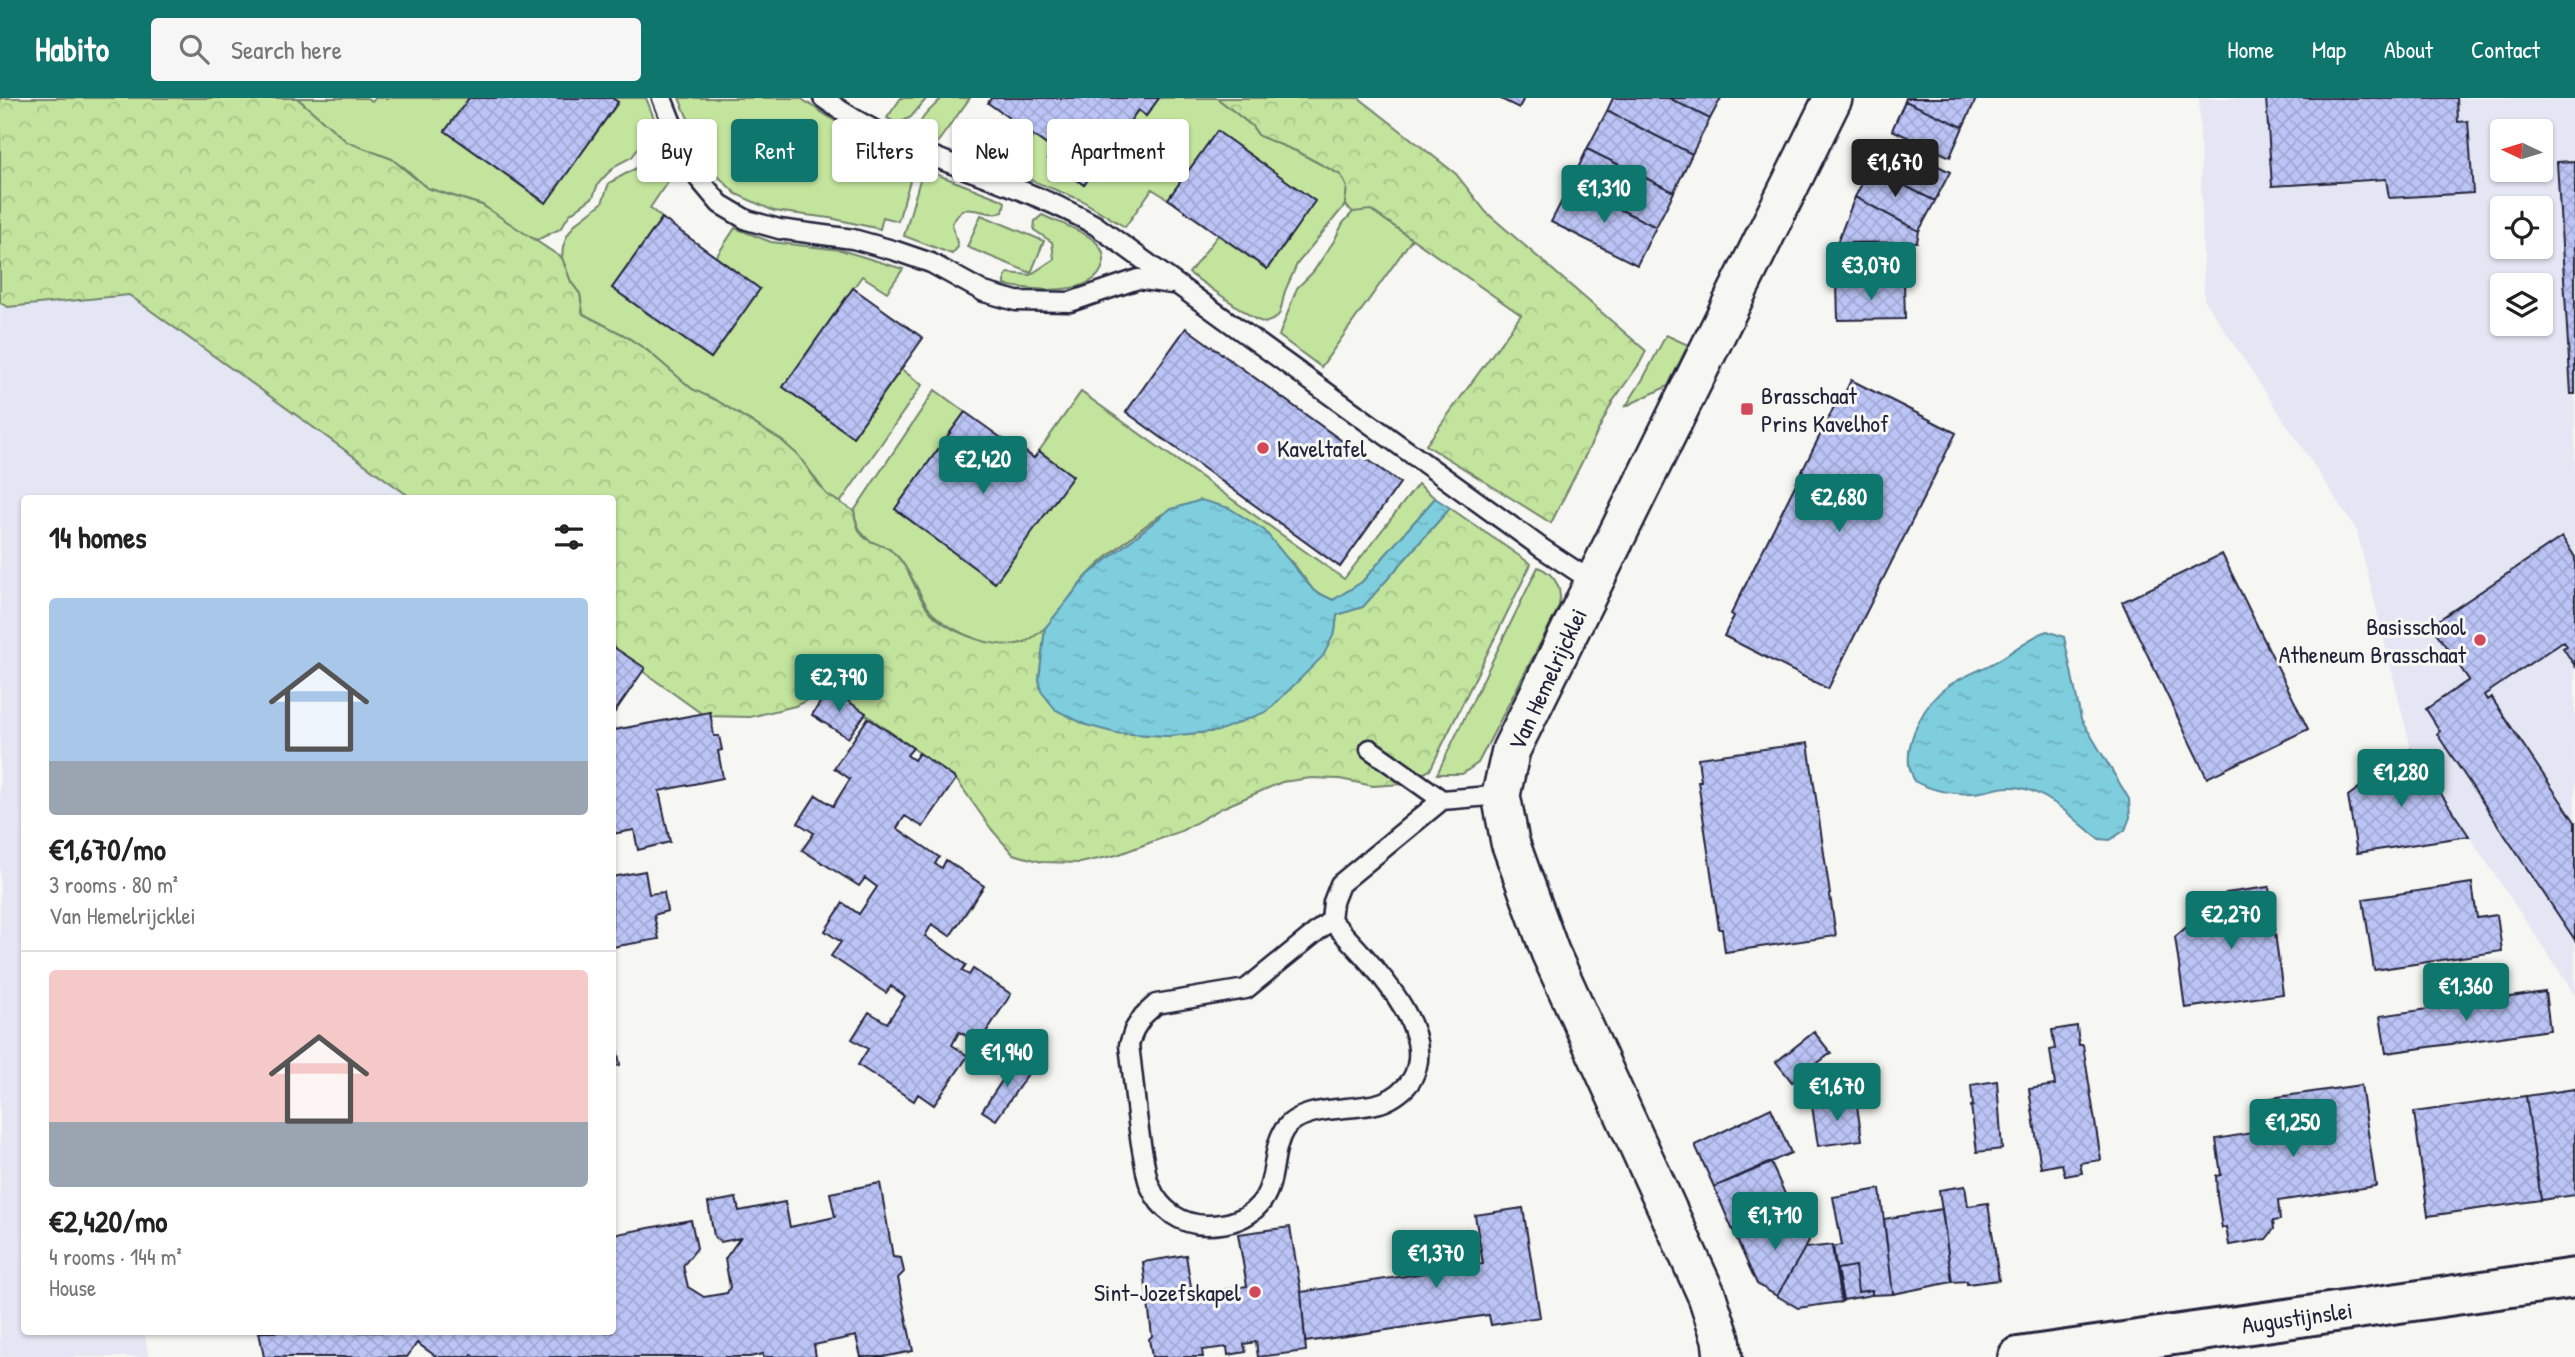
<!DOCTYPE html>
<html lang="en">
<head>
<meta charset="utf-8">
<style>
	body { margin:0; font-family:"Patrick Hand",sans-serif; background:#f6f6f6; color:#222; height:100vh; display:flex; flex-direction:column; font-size:26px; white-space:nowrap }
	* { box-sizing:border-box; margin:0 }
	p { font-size:23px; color:#767676 }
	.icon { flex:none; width:38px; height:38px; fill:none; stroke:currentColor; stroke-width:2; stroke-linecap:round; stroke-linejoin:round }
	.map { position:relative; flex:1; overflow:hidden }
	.details { position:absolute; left:21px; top:397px; width:595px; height:840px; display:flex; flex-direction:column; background:#fff; border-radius:7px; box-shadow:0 2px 5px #0004 }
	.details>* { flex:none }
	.top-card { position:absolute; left:637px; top:21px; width:665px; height:63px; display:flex; gap:14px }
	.needle { width:46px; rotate:274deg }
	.tools { position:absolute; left:2490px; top:21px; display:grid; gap:14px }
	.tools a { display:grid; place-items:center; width:63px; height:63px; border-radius:7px; background:#fff; box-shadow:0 2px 5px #0004; font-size:35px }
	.price { position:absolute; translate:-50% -60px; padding:0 16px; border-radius:7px; background:#0f766e; color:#fff; font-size:23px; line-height:46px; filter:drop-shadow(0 2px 4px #0008) }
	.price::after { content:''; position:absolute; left:50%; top:42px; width:21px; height:16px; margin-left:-10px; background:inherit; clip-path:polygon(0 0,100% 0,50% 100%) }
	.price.active { background:#222; color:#fff }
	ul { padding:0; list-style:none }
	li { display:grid; align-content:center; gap:14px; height:371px; padding:0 28px }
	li+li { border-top:2px solid #e0e0e0 }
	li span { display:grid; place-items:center; height:217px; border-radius:7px; color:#555 }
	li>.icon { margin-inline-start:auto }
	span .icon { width:126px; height:126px; fill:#fffc; stroke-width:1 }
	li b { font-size:30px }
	h2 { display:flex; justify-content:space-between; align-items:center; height:84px; padding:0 28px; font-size:30px }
	.tag { padding:0 24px; border-radius:7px; background:#fff; box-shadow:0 2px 5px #0004; font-size:24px; line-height:63px }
	.tag.active { background:#0f766e; color:#fff }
	header { display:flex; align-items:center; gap:42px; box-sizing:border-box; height:98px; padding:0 35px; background:#0f766e; color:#fff }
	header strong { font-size:33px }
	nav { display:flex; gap:38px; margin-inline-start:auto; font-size:24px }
	.search { width:490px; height:63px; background:#f6f6f6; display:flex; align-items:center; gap:18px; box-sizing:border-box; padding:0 24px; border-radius:7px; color:#767676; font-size:26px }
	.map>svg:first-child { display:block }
	.built { fill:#e4e7f3; fill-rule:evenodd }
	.green { fill:#c2e49d; stroke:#72836c; stroke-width:2 }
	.forest { fill:url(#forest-crowns); stroke:#72836c; stroke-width:2 }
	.water { fill:url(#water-ripples); stroke:#5a899c; stroke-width:2 }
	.building { fill:url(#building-cross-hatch); stroke:#22223b; stroke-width:2 }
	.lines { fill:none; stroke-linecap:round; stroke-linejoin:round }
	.lane-casing { stroke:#22223b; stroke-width:23 }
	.street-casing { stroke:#22223b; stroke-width:42 }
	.secondary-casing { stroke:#22223b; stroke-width:44 }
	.lane { stroke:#f6f6f2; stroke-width:18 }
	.street { stroke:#f6f6f2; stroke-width:37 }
	.secondary { stroke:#f6f6f2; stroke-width:38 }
	.poi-dot { fill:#d1495b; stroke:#f6f6f2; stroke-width:2.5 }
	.labels { text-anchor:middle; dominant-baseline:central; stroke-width:6; stroke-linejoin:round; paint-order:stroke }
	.poi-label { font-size:24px; fill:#22223b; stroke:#f6f6f2; text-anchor:start }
	.street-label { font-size:24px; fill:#22223b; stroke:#f6f6f2 }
</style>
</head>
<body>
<header>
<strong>Habito</strong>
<div class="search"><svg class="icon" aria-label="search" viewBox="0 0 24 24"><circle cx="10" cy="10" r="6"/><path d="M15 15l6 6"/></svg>Search here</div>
<nav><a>Home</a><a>Map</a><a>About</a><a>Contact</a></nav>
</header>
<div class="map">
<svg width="2575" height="1259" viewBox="0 0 2575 1259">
	<defs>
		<pattern id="forest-crowns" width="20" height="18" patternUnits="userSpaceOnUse" patternTransform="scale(1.75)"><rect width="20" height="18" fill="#c2e49d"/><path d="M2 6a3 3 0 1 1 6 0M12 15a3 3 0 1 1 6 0" fill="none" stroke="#a6c388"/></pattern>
		<pattern id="water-ripples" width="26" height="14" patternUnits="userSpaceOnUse" patternTransform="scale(1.75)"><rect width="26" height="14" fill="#7fcedd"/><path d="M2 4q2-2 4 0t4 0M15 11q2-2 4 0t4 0" fill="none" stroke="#6db1bf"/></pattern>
		<pattern id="building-cross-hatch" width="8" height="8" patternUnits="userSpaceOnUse" patternTransform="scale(1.75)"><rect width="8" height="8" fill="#bbc4f5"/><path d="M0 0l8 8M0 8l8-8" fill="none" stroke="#a0a8d3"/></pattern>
	</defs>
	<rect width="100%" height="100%" fill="#f6f6f2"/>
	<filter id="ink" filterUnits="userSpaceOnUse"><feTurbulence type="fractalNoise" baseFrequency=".0143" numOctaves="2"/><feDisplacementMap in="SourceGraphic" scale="14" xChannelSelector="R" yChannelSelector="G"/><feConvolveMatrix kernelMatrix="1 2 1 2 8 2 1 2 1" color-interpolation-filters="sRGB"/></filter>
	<g filter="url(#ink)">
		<!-- built -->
		<path class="built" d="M2199 0H2575V897L2411 651 2357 433 2204 201ZM2502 33H2541V72H2502ZM2502 110H2541V149H2502ZM2502 187H2541V226H2502Z
			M0 91 442 401H24V1234H144L149 1259H0Z"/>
		<!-- green -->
		<path class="green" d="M297 0H367L372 3 375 0H469L446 33 545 105 618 5 612 0H646L659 33 644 42 632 59 618 66 607 76 598 86 593 99 570 116 560 131 537 142 525 137 482 107 427 90 404 69 347 44Z
			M679 0H800L850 33 915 66 898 123 883 119 880 131 830 120 774 113 736 96 716 76 704 57Z
			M901 0H927L911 19 898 26 887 20Z
			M942 0H970L937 45 918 36C918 19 931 12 942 0Z
			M1159 0H1217L1252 28 1259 38 1296 53 1330 71 1341 77 1347 89 1345 107 1297 166 1285 193 1280 215 1275 221 1265 225 1255 221 1189 175 1218 137 1267 171 1314 103 1217 34 1168 101 1152 91 1125 129 1081 102 1008 73 1034 38 1055 53 1049 61 1084 87 1138 12 1146 18Z
			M665 47 676 71 650 110 662 120 612 190 711 260 759 191 716 159 735 130 771 144 841 152 903 171 887 194 862 178 783 289 853 339 901 271 922 287 840 405 826 396 807 369 751 323 692 291 648 253 624 237 583 216 580 196 571 184 562 160 563 149 567 138 575 126 602 105 609 85 638 69 642 60 651 51Z
			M923 71 1000 101 1005 104 1003 114C991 119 976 109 962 112L952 125 958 149 952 156 904 138Z
			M1360 112H1371L1412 141 1321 269 1279 238 1297 190 1313 174 1334 143 1343 125 1353 114Z
			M981 117 1044 143 1031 175 967 149Z
			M1042 117C1059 125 1080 131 1095 143 1102 150 1106 158 1103 167 1095 200 1030 192 1005 187V179L1008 175 1030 177 1054 161 1052 144 1034 132 1035 123Z
			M1666 237 1688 247 1668 288 1626 308 1643 281Z
			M935 292 965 314 895 411 995 484 1039 353 1081 294 1344 481 1418 386 1435 400 1362 484 1333 502 1314 493 1293 465 1201 402C1191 406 1180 408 1170 412 1152 420 1101 463 1087 478 1067 499 1053 531 1026 544 1000 556 952 534 933 516 923 505 919 492 912 480 905 469 897 460 889 450 867 445 857 435 854 413Z
			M1538 469C1556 476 1565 494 1557 513L1478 665 1462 676H1437Z"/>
		<!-- forest -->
		<path class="forest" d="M0 0H297L347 44 392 61 427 90 482 107 562 160 571 184 580 196 583 216 624 237 648 253 692 291 716 302 781 342 798 357 826 396 854 413C859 455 880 437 899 460 911 474 915 492 925 507 942 533 992 552 1022 545 1030 543 1038 535 1045 530L1039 582 1116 635 1168 638 1218 633 1335 534 1337 517 1363 509 1450 410 1531 466 1430 672 1403 686 1373 688 1340 681 1311 680 1282 684 1222 710 1181 733 1117 757 1080 765 1042 764 1013 756 992 732 956 681 830 591 795 608 750 619 705 618 613 552 612 401H413L129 197 8 209 0 205Z
			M1217 0H1359L1456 76 1486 114 1646 253 1640 265 1613 303 1551 425 1426 347 1521 217 1371 112 1353 114 1345 107 1347 89 1341 77 1296 53 1259 38 1252 28Z"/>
		<!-- water -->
		<path class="water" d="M1435 400 1450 410 1363 509 1337 517 1335 534 1323 558 1268 613 1218 633 1168 638 1116 635 1086 627 1056 612 1041 593 1039 582 1045 530 1088 477 1169 412 1201 402 1229 410 1264 432 1314 493 1333 502 1362 484Z
			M2047 533 2064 539 2081 621 2129 701 2130 719 2125 732 2110 742 2099 741C2076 723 2051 696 2021 690 2004 686 1989 694 1973 695 1954 697 1930 692 1914 683 1913 678 1910 672 1909 667 1906 640 1926 603 1948 588 1963 578 1981 572 1997 563 2014 553 2028 540 2047 533Z"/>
		<!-- building -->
		<path class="building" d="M469 0H612L618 4 546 105 445 33Z
			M991 0H1159L1146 18 1138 12 1084 87 1048 61 1055 53 988 5Z
			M1499 0H1524L1519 10Z
			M1613 0H1669L1710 21 1692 56 1607 13Z
			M1669 0H1721L1710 21Z
			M1906 0H1973L1976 1 1963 29 1905 3Z
			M2266 0H2457L2458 24 2468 23 2473 95 2389 100 2386 81 2272 88Z
			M1905 3 1963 29 1950 59 1892 32Z
			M1607 13 1692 56 1674 94 1587 51Z
			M1217 33 1315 103 1267 171 1168 101Z
			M1886 41 1950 74 1935 103 1870 70Z
			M1587 51 1674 94 1656 129 1570 87Z
			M2575 63V296H2571L2557 64Z
			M1870 70 1935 103 1919 133 1855 99Z
			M1570 87 1656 129 1637 167 1551 124Z
			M1855 99 1919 133 1917 144 1837 145Z
			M662 120 760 191 711 260 612 190Z
			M1837 145H1904V185L1837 186Z
			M1904 185 1905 221 1838 222 1837 186Z
			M853 190 923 240 853 339 783 289Z
			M1186 230 1400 385 1340 469 1126 314Z
			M1851 282 1956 335 1828 591 1724 538 1734 518 1731 516 1838 301 1841 303Z
			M965 314 1014 349 1015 346 1034 360 1039 353 1073 378 995 485 895 411Z
			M2562 439 2575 459V568L2563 550 2567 548 2563 543 2484 597 2487 602 2491 599 2575 724V842L2437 636 2440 633 2426 611 2469 582 2431 527Z
			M2222 456 2308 631 2207 680 2122 504Z
			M612 548 645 570 612 618Z
			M829 591 866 615 848 640 812 617Z
			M710 614 714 638H719L722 652 718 653 723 680 659 693 670 744 638 752 634 732 612 736V623L614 632Z
			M868 620 913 650 907 657 914 662 919 655 956 681 923 729 905 718 897 730 939 759 935 766 942 770 946 762 984 788 950 838 932 826 925 838 966 867 962 873 969 877 973 871 1011 896 979 945 959 934 952 947 968 958 934 1007 918 996 914 1003 858 967 868 951 852 941 869 914 887 925 905 898 891 888 886 895 831 858 841 844 825 833 843 805 859 816 877 789 865 780 859 788 802 752 814 735 798 725 816 697 833 708 850 681 834 670Z
			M1808 645 1836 838 1725 854 1722 831H1719L1698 683H1701L1698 660Z
			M2411 651 2469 738 2357 755 2348 698Z
			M645 773 649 796 664 794 667 813 654 817 659 841 612 849V779Z
			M2472 785 2477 820 2497 817 2502 853 2374 872 2363 801Z
			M2269 789 2283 896 2185 910 2175 839 2226 795Z
			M2545 894 2550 932 2386 955 2380 918Z
			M2077 928 2079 947H2083L2101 1062 2080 1065 2082 1075 2065 1078 2062 1066 2041 1070 2029 991 2055 987 2050 952 2055 951 2052 932Z
			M1814 934 1831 955 1792 984 1776 964Z
			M612 950H617L620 967 612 969Z
			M1017 960 1032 970 996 1022 982 1013Z
			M1997 983 2002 1051 1977 1054 1971 1008H1973L1971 987Z
			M2361 987 2376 1088 2278 1103 2280 1122 2273 1123 2274 1131 2266 1141 2229 1147 2226 1129 2222 1130 2217 1098 2216 1078 2221 1077 2216 1041 2258 1034 2255 1013 2265 1011 2264 1001Z
			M2575 991V1097L2541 1102 2526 998Z
			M2526 998 2541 1102 2428 1118 2414 1014Z
			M1856 1001 1862 1042 1818 1048 1812 1008Z
			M1771 1010 1791 1055 1714 1089 1695 1047Z
			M1771 1065 1794 1116 1737 1142 1714 1089Z
			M880 1085 893 1159 901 1160 904 1174 898 1180 913 1253 883 1259H861L856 1238 814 1247 816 1259H763V1256L750 1259H475L472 1257 471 1259H437L417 1245 407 1259H264L259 1234H612V1137L691 1122 697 1150 683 1168 688 1189 704 1199 727 1195 730 1189 725 1161 740 1140 721 1144 714 1138 708 1105 736 1100 739 1113 785 1104 790 1129 835 1119 830 1095Z
			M1965 1088 1968 1108 1988 1105 1999 1182 1967 1186V1183L1952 1184 1939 1092Z
			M1880 1091 1893 1196 1872 1197V1192L1858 1194 1855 1168 1837 1171 1843 1203 1841 1204 1832 1149 1842 1147 1833 1099Z
			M1523 1110 1540 1219 1491 1227 1489 1217 1305 1244 1301 1194 1483 1166 1475 1117Z
			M1942 1111 1952 1184 1893 1196 1884 1121Z
			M1796 1115 1809 1143 1777 1198 1757 1186 1737 1142Z
			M1290 1129 1301 1194 1306 1253 1258 1259 1256 1244 1244 1246 1246 1254 1228 1257 1227 1249 1202 1252 1203 1259H1152L1149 1241 1152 1238 1143 1164 1186 1157 1191 1189 1194 1197 1247 1188 1238 1136Z
			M1833 1147 1841 1204 1798 1210 1777 1198 1805 1150Z
			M1855 1168 1858 1194 1872 1192V1197L1843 1202 1837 1171Z"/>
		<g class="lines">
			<defs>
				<path id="lane" d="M662 0 683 53 699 81 720 106 747 122 779 131 853 141 896 153 931 165 984 194 1016 203 1070 204 1138 181 1171 186
					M823 0C906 62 1007 77 1095 127L1543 451 1593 484
					M1370 651 1442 702 1501 697
					M1331 822C1363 859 1441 929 1412 981 1406 991 1394 1000 1383 1004 1356 1014 1302 1005 1284 1032 1270 1055 1278 1086 1259 1107 1246 1122 1226 1127 1207 1127 1181 1127 1160 1112 1150 1088 1146 1079 1145 1067 1143 1057 1136 1021 1134 983 1129 947L1134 932 1143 918 1156 906 1246 891 1331 822 1333 804 1340 786 1442 702"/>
				<path id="street" d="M1723 1259 1721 1241 1707 1198 1550 854 1510 744 1501 697 1511 652 1833 0"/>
				<path id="secondary" d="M2018 1259 2575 1180"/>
			</defs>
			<!-- lane casing -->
			<use href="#lane" class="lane-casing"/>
			<!-- street casing -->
			<use href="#street" class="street-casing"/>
			<!-- secondary casing -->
			<use href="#secondary" class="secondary-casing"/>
			<!-- lane -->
			<use href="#lane" class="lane"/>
			<!-- street -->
			<use href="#street" class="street"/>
			<!-- secondary -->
			<use href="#secondary" class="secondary"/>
		</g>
	</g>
	<!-- markers -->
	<g class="poi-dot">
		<rect x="1740" y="304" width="14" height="14" rx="3.5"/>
		<circle cx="1263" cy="350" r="7"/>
		<circle cx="2480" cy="542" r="7"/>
		<circle cx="1255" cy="1194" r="7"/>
	</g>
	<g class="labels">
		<!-- poi labels -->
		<g class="poi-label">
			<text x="1761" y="297">Brasschaat<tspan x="1761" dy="28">Prins Kavelhof</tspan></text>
			<text x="1277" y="350">Kaveltafel</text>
			<text x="2466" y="528" text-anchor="end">Basisschool<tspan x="2466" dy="28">Atheneum Brasschaat</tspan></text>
			<text x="1241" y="1194" text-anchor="end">Sint-Jozefskapel</text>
		</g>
		<!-- street labels -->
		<g class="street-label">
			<text transform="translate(1547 581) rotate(-65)">Van Hemelrijcklei</text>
			<text transform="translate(2297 1219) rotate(-8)">Augustijnslei</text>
		</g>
	</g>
</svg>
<div class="tools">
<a><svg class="needle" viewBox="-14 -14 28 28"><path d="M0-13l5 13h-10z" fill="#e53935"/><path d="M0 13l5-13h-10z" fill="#767676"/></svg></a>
<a><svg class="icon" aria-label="locate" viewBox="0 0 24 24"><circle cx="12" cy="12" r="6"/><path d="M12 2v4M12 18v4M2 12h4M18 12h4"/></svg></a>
<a><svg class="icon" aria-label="layers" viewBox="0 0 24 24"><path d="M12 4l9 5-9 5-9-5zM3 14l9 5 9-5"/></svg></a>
</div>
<b class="price active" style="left:1895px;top:101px">€1,670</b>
<b class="price" style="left:1604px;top:127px">€1,310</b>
<b class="price" style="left:1871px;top:204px">€3,070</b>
<b class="price" style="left:983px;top:398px">€2,420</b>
<b class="price" style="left:1839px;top:436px">€2,680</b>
<b class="price" style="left:839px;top:616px">€2,790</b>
<b class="price" style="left:2401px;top:711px">€1,280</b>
<b class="price" style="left:2231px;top:853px">€2,270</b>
<b class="price" style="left:2466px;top:925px">€1,360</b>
<b class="price" style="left:1007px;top:991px">€1,940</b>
<b class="price" style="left:1837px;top:1025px">€1,670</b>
<b class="price" style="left:2293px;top:1061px">€1,250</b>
<b class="price" style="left:1775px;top:1154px">€1,710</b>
<b class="price" style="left:1436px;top:1192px">€1,370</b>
<div class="top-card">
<a class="tag">Buy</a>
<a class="tag active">Rent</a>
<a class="tag">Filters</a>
<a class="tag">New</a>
<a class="tag">Apartment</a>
</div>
<section class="details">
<h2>14 homes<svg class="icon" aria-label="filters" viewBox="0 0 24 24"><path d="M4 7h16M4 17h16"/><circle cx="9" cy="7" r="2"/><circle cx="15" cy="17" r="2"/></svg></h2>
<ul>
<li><span style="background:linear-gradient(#a9c7e8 75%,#9aa5b1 0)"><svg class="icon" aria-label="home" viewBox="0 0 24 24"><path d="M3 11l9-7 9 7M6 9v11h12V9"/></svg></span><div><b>€1,670/mo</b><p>3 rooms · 80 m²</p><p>Van Hemelrijcklei</p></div></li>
<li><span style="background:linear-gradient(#f6c9c9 70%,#9aa5b1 0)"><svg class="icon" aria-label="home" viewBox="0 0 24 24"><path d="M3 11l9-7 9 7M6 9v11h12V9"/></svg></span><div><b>€2,420/mo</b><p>4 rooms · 144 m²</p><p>House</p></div></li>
</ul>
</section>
</div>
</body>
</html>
